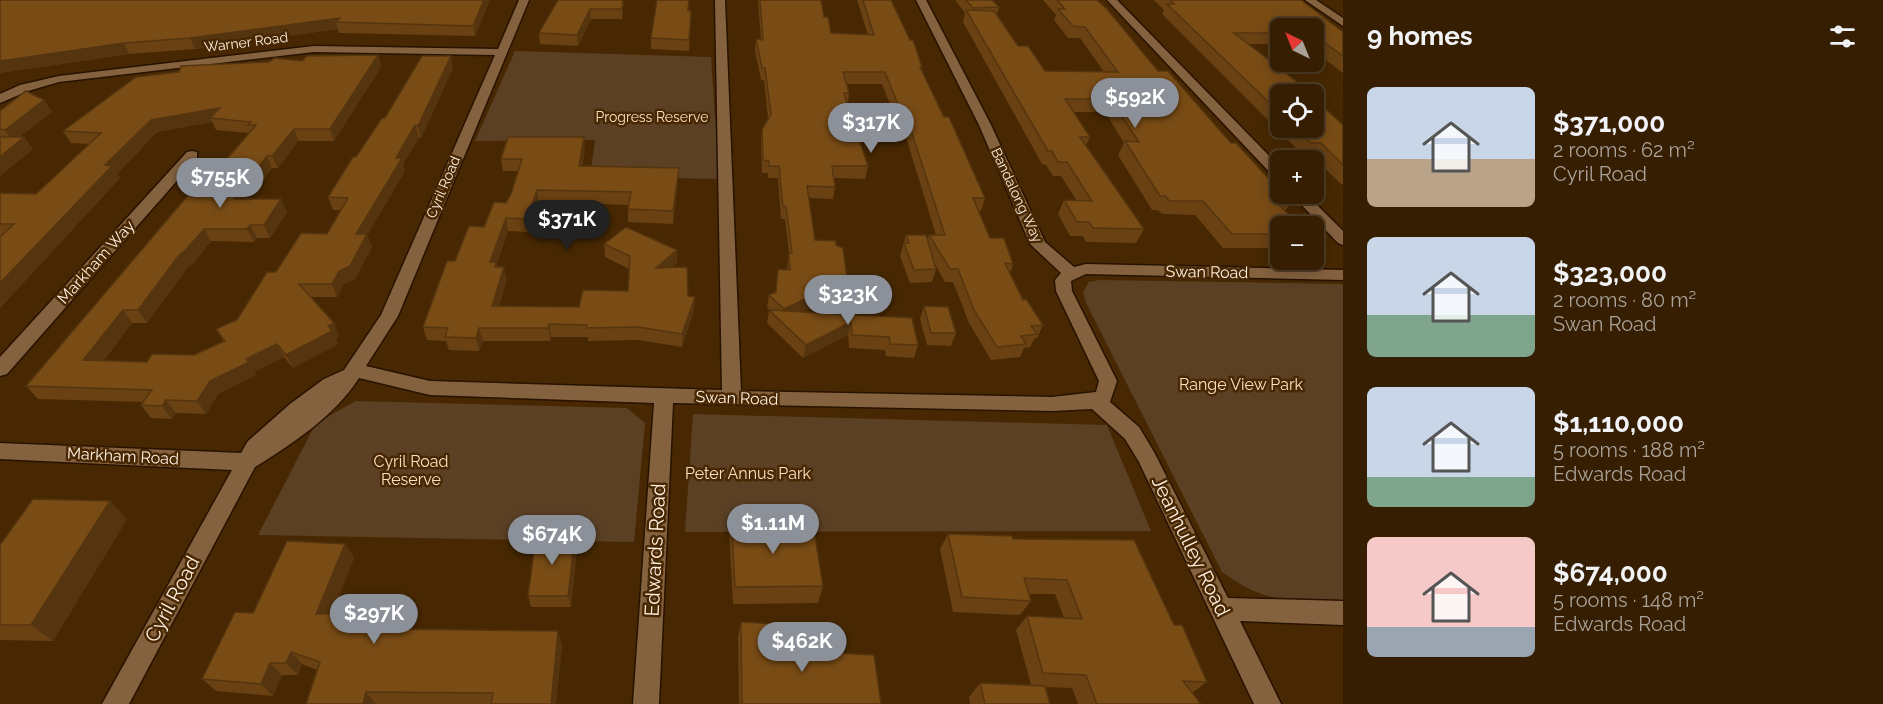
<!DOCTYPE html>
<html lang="en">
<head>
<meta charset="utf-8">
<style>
	body { margin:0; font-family:Raleway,sans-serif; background:#3d270c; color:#f1f3f6; height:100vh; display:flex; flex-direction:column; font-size:22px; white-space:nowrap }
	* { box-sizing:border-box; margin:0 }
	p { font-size:20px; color:#aaa299 }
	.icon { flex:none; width:33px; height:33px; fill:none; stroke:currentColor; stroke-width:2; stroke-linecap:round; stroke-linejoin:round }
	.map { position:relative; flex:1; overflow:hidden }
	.side { display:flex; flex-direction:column; background:#351e02; width:540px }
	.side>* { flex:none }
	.needle { width:39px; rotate:317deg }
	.buttons { position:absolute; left:1270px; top:18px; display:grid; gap:12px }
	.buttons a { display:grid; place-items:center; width:54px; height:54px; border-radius:9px; background:#351e02; box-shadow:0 3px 15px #0003,0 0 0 2px #4f3c24; font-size:30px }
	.price { position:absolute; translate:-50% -51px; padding:0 14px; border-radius:21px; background:#8c9099; color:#fff; font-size:20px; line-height:39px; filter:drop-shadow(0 2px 3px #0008) }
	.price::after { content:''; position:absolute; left:50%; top:36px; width:18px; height:14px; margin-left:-9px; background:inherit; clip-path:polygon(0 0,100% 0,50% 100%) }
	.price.current { background:#222; color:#fff }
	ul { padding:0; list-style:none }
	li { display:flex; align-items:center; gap:18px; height:150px; padding:0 24px }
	li span { display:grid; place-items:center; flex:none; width:168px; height:120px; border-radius:9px; color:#555 }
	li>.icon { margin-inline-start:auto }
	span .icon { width:72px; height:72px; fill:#fffc; stroke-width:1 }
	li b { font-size:26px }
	h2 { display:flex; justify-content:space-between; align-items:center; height:72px; padding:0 24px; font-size:26px }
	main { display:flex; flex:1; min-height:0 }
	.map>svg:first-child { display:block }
	.green { fill:#5b4024 }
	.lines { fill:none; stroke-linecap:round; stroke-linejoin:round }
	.minor-casing { stroke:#281200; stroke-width:3 }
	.minor { fill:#85623f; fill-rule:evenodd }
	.wall { fill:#694112 }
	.shaded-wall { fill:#55350f }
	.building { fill:#7a4c15; stroke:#55350f; stroke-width:1.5 }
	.labels { text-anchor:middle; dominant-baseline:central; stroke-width:5; stroke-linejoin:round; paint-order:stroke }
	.far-street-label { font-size:14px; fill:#ffeedf; stroke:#472802 }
	.far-park-label { font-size:14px; fill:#fcdec3; stroke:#472802 }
	.street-label { font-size:16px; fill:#ffeedf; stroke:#472802 }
	.park-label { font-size:16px; fill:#fcdec3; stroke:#472802 }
	.near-street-label { font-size:20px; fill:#ffeedf; stroke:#472802 }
</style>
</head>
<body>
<main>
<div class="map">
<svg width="1343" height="704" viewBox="0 0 1343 704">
	<rect width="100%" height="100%" fill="#472802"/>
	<!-- green -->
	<path class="green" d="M515 51 711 57 719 179 590 176 595 140 475 141Z
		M1099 280 1343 284V600C1288 599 1269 606 1222 572L1086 303 1083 292 1089 282Z
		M356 401 627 408 645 423 634 542 258 535 316 423Z
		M693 414 1107 425 1151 531 685 532Z"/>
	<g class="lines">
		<defs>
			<path id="minor" d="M519 0H529L398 316 366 366 430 381 722 390 715 0H725L741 391 1052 397 1096 392 1099 381 1056 291 1055 280 1061 273 1030 244 979 125 916 0H926L991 125 1045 242 1074 267 1086 264 1343 270V280L1086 274 1071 281 1072 291 1117 381 1110 402 1139 427 1154 452 1228 598 1343 601V625L1240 621 1281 704H1254L1139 462 1125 439 1092 409 1052 411 673 403 659 704H633L654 403 430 395 359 378C335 416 292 444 255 467L129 704H102L232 470 0 459V443L241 453 248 441 290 404 324 379 344 370 381 315 495 55 314 52 59 82 28 91 0 103V94L20 85 59 76 314 46 498 49Z
				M1107 0H1117L1281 168V180L1276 179Z
				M1305 0H1316L1343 18V26Z
				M192 151 197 152V158L7 374 0 376V357L187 152Z
				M1291 194H1306L1343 231V245L1338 243Z"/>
		</defs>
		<!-- minor casing -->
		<use href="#minor" class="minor-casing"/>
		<!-- minor -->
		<use href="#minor" class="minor"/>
	</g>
	<!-- wall -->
	<path class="wall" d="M0 0H490L475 36 339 33 338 29 195 49 129 54 0 73Z
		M558 0H624L622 19H591L578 46 540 44 539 33Z
		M758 0H821L824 17 831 33 868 35 857 0H891L922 67 921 70 944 117 985 198 981 211H979L990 238 1013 264 1010 273 1023 300 1043 325 1037 338H1035L1030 347 1024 348 1020 357 991 360 969 323 953 282H945L935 264 936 269 932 282 910 283 900 256 906 235 927 240 929 235H936L901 121 896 119 882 84H847L849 93 848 103 868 166 865 179 834 178 835 187 833 199 809 198 815 240 844 292 802 312 912 318 918 345 914 358 886 356 885 350 849 348 848 335 803 358 767 323 769 310H770L767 308 769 295 776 292 778 269 787 270 789 253 785 219H781L778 178H768V173H762L761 142 762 130 768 118 764 80H761L755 51 756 39 761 40Z
		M955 0H992L999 7 997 14 1018 46 1045 71 1104 72 1080 38H1068L1054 20 1056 15 1043 0H1097L1158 71 1291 203 1285 211 1281 226V248H1223L1195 215 1162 214 1158 210H1152L1118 155 1124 143 1105 112H1073L1090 137 1086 145 1144 229 1136 243 1086 242 1083 236H1070L1058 214 1064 200 1077 201 1061 176H1053L1046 165 1042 164 963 22 965 13Z
		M1154 0H1301L1343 32V73L1314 51V28H1281V44H1248L1281 94V128H1314L1343 125V184H1341L1312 156 1303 155 1162 14 1164 10Z
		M689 11 691 21 689 51 651 49V38Z
		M378 55 381 67 334 141H298L278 168H272L249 199 287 212 270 238H257L254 242 211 241 193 264 188 267 147 323H132L103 361 147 362 194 355 224 342 216 329 237 320 276 272 327 234 341 210H333L328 197 385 118 453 68 421 138H419L403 164 405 171 367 235 372 247 355 279 344 284 337 297H310L339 336 336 338 338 344 293 368 284 357 254 372 256 375 218 394 206 414 176 413 172 419 151 418 141 405 143 402 38 399 26 386 249 133 216 130 212 122 157 132 117 174 120 178 0 308V193L36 194 89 144 71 143 63 131 302 61Z
		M44 100 52 112 19 137 33 149 0 176V111Z
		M585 150 582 166 679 168 678 180 673 224 628 222V209L629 205 539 202 529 232 508 231 497 263V267L507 280 499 306 579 307 628 291 629 269 605 257 604 244 677 263 672 267 688 296 694 310 682 347 638 340 588 341V337H551L550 341H483L479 351 449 350 446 341 427 340 423 327 455 261 506 203 511 194 518 171H503L501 159Z
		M924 306 956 333 951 346 927 345 920 319Z
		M731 513 764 531 823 586 818 603 733 604 729 530Z
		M127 519 53 641 0 640V545Z
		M948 534 1013 539 1174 625 1207 682 1192 693 1201 704H1078L1072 688 1045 687 1050 704H970L969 697 980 683 1031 685 1016 630 1027 616 1064 618 1055 594H1029L1031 601 1020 615 953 612 940 549Z
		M575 536 577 548 571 607H531L528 596Z
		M345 544 354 558 332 613 400 626V630L562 645 556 704H306L317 670 302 664 298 675H282L273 696 216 691 202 679 253 613Z
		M741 622 779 650 881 704H739L738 637Z"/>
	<!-- shaded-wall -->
	<path class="shaded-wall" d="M484 0H490L475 36 473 26Z
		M623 0H624L622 19V9Z
		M590 9 591 19 578 46 577 35Z
		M340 18 336 22 338 29 195 49 190 38Z
		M124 43 129 54 0 73V61Z
		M378 55 381 67 334 141 330 129Z
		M451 56 453 68 421 138 418 126Z
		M44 100 52 112 13 142 5 130Z
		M220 108 210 118 212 122 157 132 117 174 120 178 0 308V283L105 165 151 120Z
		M415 125 419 138 403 164 405 171 367 235 372 247 355 279 344 284 337 297 332 284 356 234 396 158Z
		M294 129 298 141 278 168 272 156Z
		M24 137 33 149 0 176V157Z
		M584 137 585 150 580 178 579 166Z
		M267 156 272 168 240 211 234 199Z
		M679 168 678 180 673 224V211Z
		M537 190 539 202 529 232 527 219Z
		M281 199 287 212 270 238 264 225Z
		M506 218 508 231 497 263 499 275 490 262Z
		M250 225 257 238 254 242 247 229Z
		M204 229 211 241 193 264 188 267 147 323 138 310 180 254Z
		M677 250V263L657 280 656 268Z
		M504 267 507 280 495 319 492 306Z
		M847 279 844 292 782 322 784 309Z
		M695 297 694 310 682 347V334Z
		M123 310 132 323 93 373 83 360Z
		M851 322 848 335 803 358 806 345Z
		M334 323 339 336 336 338 338 344 293 368 286 355 328 326Z
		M549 324 551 337 550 341 548 328Z
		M479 328 483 341 479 351 476 338Z
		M277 344 284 357 254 372 256 375 218 394 206 414 197 401 210 381 246 359Z
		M166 400 176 413 172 419 162 406Z
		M110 501 127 519 53 641 31 625Z
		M575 536 577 548 571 607 568 596Z
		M345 544 354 558 327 627 316 614Z
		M392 613 400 626 396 643 388 629Z
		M558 631 562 645 556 704H551Z
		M291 652 302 664 298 675 286 663Z
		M270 663 282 675 273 696 261 684Z
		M366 692 376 704H363Z"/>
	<!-- building -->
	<path class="building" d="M0 0H484L473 26 336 22 340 18 190 38 124 43 0 61Z
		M558 0H623L622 9H590L577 35 539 33Z
		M657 0H689L688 11H691L689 40 651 38Z
		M760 0H821L824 17H828L831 33 874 35 863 0H891L910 40H913L922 67H920L944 117H949L985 198H973L990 238H1004L1013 264 1005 263 1023 300 1026 299 1043 325 1031 326 1037 334 1021 336 1026 344 997 347 974 310 958 269H950L929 235H945L904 109 899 107 885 72H843L849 93H844L868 166H832L835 187 807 186 815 240 836 241V245L843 248 847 279 784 309 769 295 776 292 778 269 790 270 789 253H792L786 206H783L779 166H769V161L763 160 762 130 771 114 765 68H762L756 39 763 40Z
		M966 0H992L999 7 973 8Z
		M1057 0H1097L1107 9 1158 71H1168L1231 143H1236L1281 192V194H1283L1291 203 1276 202 1300 226H1281V234H1232L1203 201H1169L1166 196H1160L1125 141 1139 142 1110 99H1065L1090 137H1080L1144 229 1093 228 1089 222H1077L1064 200 1092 201 1067 162H1058L1052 151H1048L966 10 994 11 1018 46H1028L1045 71 1118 72 1085 27 1073 26 1058 9H1065Z
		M1170 0H1301L1343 32V56L1314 35V28H1281V33H1234L1296 81 1310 94H1281V114L1167 4H1174Z
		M378 55 330 129H294L272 156H267L234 199H281L264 225H250L247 229H204L185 251 180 254 138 310H123L83 360 147 362 152 354 194 355 225 341 216 329 237 320 267 272H276L301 233 327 234 348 198 328 197 353 157H356L382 118H385L422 56H451L418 126 415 125 396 158H402L356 234H367L350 266 339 271 332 284H299L334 323 328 326 332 331 286 355 277 344 246 359 249 362 210 381 197 401 166 400 162 406 141 405 152 390 26 386 212 167H220L256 125H248L251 122 210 118 220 108 151 120 105 165 112 166 0 283V237L14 224H0V193L36 194 101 133 63 131 136 77 179 72 181 66 269 62 275 58 302 61 307 56Z
		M26 91 44 100 5 130 0 129V111Z
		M1314 98 1343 125V165L1321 143H1311L1295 128H1314Z
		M0 137H24L0 157Z
		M508 137H584L579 166 679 168 673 211 628 209 631 192 537 190 527 219 506 218 490 262H496L495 267H504L492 306 579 307 583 290 628 291 630 256 604 244 626 227 677 250 656 268 687 267 688 296 695 297 682 334 638 327 587 328V325L549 324 548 328H479L476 338 445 337 448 328 423 327 447 261H455L469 226 484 227 494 202 506 203 511 194 522 159H501Z
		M906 235H926L936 269 914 270 904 243H909Z
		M924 306 948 307 956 333H931Z
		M769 310 912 318 918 345 890 344 889 337 852 335 851 322 806 345Z
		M33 499 110 501 31 625H0V545Z
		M762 512 764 531 814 530 823 586 735 587 731 513Z
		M948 534 1012 536 1013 539 1134 540 1174 625H1182L1207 682 1183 681 1201 704H1097L1086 675 1043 673 1027 616 1082 619 1067 580 1024 578 1031 601 962 597Z
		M536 536H575L568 596H528Z
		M287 541 345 544 316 614 392 613 388 629 558 631 551 704H491L493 693 366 692 363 704H306L320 662 291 652 286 663H270L261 684 202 679 235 612 253 613Z
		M741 622 778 624 779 650 874 655 881 704H742Z
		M980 683 1045 686 1050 704H985Z"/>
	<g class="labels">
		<!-- far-street labels -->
		<g class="far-street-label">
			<text transform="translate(246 42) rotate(-7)">Warner Road</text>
			<text transform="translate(443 187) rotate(-67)">Cyril Road</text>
			<text transform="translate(1017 195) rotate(65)">Bandalong Way</text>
		</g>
		<!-- far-park labels -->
		<g class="far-park-label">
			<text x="652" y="117">Progress Reserve</text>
		</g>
		<!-- street labels -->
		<g class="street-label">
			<text transform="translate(96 262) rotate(-48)">Markham Way</text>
			<text transform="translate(1207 272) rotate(1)">Swan Road</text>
			<text transform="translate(737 398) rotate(2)">Swan Road</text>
			<text transform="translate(123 456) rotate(3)">Markham Road</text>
		</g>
		<!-- park labels -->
		<g class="park-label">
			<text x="1241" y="384">Range View Park</text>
			<text x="411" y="461">Cyril Road<tspan x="411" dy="18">Reserve</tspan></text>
			<text x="748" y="473">Peter Annus Park</text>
		</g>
		<!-- near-street labels -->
		<g class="near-street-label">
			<text transform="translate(1191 546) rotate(64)">Jeanhulley Road</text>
			<text transform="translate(655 550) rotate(-87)">Edwards Road</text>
			<text transform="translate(172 599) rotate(-62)">Cyril Road</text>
		</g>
	</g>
</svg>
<div class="buttons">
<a><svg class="needle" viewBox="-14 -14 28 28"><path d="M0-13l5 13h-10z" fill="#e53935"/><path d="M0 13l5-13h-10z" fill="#aaa299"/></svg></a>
<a><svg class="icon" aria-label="locate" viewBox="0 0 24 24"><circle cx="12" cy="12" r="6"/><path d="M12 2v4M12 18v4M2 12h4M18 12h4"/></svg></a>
<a>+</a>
<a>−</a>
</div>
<b class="price" style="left:1135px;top:129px">$592K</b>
<b class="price" style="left:871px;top:154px">$317K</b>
<b class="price" style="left:220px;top:209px">$755K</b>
<b class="price current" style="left:567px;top:251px">$371K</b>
<b class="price" style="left:848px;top:326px">$323K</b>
<b class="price" style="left:773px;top:555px">$1.11M</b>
<b class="price" style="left:552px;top:566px">$674K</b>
<b class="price" style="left:374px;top:645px">$297K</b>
<b class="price" style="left:802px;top:673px">$462K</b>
</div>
<section class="side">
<h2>9 homes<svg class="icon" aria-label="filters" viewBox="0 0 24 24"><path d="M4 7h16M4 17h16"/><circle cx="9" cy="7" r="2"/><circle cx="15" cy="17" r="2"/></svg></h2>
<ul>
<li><span style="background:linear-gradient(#c9d6e8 60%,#b9a48a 0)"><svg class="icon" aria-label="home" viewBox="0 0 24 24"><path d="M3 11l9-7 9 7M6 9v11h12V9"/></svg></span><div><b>$371,000</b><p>2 rooms · 62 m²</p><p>Cyril Road</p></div></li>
<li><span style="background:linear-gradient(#c9d6e8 65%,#7fa58c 0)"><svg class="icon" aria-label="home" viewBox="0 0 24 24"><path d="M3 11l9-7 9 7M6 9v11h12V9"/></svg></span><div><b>$323,000</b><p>2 rooms · 80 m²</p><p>Swan Road</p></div></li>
<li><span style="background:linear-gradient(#c9d6e8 75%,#7fa58c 0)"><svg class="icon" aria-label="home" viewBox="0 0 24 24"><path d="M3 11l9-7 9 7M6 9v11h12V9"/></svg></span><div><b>$1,110,000</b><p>5 rooms · 188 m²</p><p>Edwards Road</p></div></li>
<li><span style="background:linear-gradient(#f6c9c9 75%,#9aa5b1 0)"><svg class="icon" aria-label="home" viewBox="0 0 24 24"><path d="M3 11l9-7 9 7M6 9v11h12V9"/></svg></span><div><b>$674,000</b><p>5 rooms · 148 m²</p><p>Edwards Road</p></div></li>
</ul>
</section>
</main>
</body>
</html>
